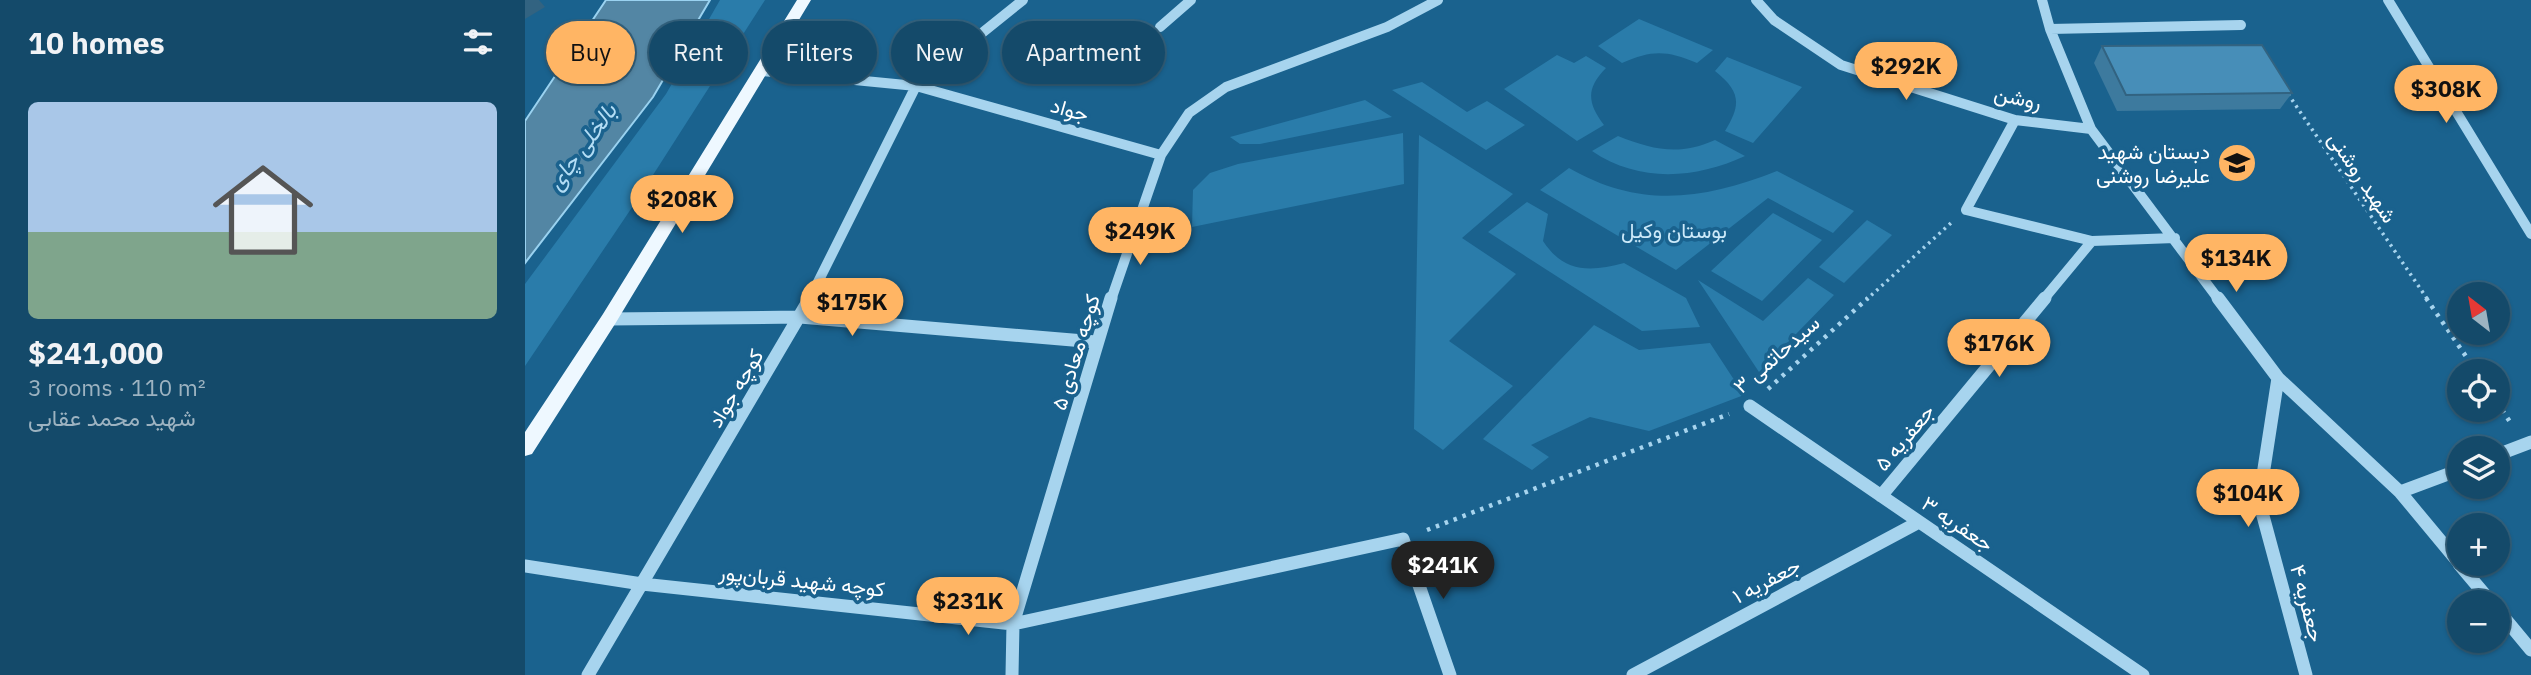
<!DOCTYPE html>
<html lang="en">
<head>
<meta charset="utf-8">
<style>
	body { margin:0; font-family:"IBM Plex Sans",Vazirmatn,sans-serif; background:#215472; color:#f1f3f6; height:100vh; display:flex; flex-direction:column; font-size:26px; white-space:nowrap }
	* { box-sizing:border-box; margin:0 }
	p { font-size:23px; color:#9db3c1 }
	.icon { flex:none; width:38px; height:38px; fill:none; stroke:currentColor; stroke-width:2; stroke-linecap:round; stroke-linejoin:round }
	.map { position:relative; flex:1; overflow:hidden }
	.details { display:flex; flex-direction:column; background:#144a6a; width:525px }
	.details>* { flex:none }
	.hud { position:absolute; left:21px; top:21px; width:665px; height:63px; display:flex; gap:14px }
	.needle { width:46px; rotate:329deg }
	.fabs { position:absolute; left:1922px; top:282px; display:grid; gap:14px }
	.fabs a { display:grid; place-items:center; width:63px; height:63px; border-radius:50%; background:#144a6a; box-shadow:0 2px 5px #0004,0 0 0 2px #33627e; font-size:35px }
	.price { position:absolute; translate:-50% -60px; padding:0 16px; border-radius:24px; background:#ffb564; color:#111; font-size:23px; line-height:46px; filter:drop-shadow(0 2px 4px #0008) }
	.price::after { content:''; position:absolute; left:50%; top:42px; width:21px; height:16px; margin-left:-10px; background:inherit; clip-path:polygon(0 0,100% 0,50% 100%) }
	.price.current { background:#222; color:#fff }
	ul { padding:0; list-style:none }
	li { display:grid; align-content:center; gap:14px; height:371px; padding:0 28px }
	li span { display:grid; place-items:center; height:217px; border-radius:10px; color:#555 }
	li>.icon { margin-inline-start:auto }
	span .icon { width:126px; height:126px; fill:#fffc; stroke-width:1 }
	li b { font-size:30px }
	h2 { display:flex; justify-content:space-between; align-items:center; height:84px; padding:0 28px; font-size:30px }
	.pill { padding:0 24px; border-radius:32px; background:#144a6a; box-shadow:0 2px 5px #0004,0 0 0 2px #33627e; font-size:24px; line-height:63px }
	.pill.current { background:#ffb564; color:#111 }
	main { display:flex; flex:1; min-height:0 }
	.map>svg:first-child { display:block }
	.green { fill:#2a7caa }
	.water { fill:#5386a4; stroke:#9ad2f0; stroke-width:2 }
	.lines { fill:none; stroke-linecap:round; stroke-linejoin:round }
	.path-far1 { stroke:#a7d4ee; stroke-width:3.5; stroke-dasharray:2.5 4.5; stroke-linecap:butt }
	.path { stroke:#a7d4ee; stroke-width:4.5; stroke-dasharray:3.5 6; stroke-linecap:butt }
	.minor-far1 { stroke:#a7d4ee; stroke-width:10 }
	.minor { stroke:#a7d4ee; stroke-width:13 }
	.major { fill:#eef8ff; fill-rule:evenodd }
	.wall { fill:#3d7a9e }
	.shaded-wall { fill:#326381 }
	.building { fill:#478eb8; stroke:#326381; stroke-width:2 }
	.labels { text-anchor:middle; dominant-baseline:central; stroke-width:7; stroke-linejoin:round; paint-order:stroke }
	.street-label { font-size:21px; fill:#fff; stroke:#1a628e }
	.poi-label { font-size:21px; fill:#fff; stroke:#1a628e; text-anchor:end }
	.park-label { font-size:21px; fill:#cdeafa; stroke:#1a628e }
	.water-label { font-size:23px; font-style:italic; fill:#b3ddf5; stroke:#1a628e }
</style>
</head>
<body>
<main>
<section class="details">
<h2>10 homes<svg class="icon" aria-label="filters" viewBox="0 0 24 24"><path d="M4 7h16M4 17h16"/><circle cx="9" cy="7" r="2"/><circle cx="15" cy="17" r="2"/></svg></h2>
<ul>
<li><span style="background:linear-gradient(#a9c7e8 60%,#7fa58c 0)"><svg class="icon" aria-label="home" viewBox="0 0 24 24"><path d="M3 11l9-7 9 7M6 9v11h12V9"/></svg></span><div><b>$241,000</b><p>3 rooms · 110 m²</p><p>شهید محمد عقابی</p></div></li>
</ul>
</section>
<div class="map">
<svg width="2006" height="675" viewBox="0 0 2006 675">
	<rect width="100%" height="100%" fill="#1a628e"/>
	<!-- green -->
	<path class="green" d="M195 0H240L112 200 0 366V284L141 94Z
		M1114 19 1188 50 1172 63C1141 50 1127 50 1097 63L1073 46Z
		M1032 55 1049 63 1061 56 1081 68C1061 88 1062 103 1079 125L1052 141 979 89Z
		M1202 57 1277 87 1228 143 1200 131C1217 104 1215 91 1190 71Z
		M897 82 942 112 962 101 1000 125 961 150 867 90Z
		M840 100 867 117 735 144H715L705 137Z
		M878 133 879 184 667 227 668 190 685 173 713 164Z
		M894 135 988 194 937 238 991 274 924 341 988 386 918 450 889 429Z
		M1093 136C1128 150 1155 156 1190 140L1220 156C1170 179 1114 183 1067 151Z
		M1044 168C1115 209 1178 200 1252 171L1329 211 1308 233 1243 198 1151 270 1015 190Z
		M1002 202 1023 214 1018 241C1039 273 1065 272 1099 263L1161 298 1175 327 1117 331 963 232Z
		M1248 213 1297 240 1237 301 1186 271Z
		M1342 220 1367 235 1319 283 1294 267Z
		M1283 278 1309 295 1234 372 1173 280 1238 321Z
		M1069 325 1114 350 1185 343 1219 395 1124 431 1065 417 1006 445 1024 457 1007 470 958 439Z"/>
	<!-- water -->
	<path class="water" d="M81 0H185L128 97 0 263V121Z"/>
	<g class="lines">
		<!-- path-far1 -->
		<path class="path-far1" d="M1763 94 1903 300
			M1341 300 1426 223"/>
		<!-- path -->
		<path class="path" d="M1901 298 1951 371
			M1243 389 1343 298
			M1972 402 1987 425
			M902 530 1204 414"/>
		<!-- minor-far1 -->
		<path class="minor-far1" d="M1231 0 1249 20 1316 65 1490 120 1566 129
			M1517 0 1525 29 1566 129 1694 300
			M1863 0 2006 234
			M635 27 666 0
			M1525 29 1716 25
			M236 71 391 86 636 155
			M1490 120 1441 210 1567 241 1650 238
			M284 300 391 86 498 0
			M586 300 636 155 664 113 701 87 862 27 913 0
			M1518 300 1567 241"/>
		<!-- minor -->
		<path class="minor" d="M1693 298 1753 378 1875 492 1934 563
			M84 319 275 317 571 342
			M1753 378 1734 501 1781 675
			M1225 406 1618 675
			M1972 455 2006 442
			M1875 492 1934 470
			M1356 496 1520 298
			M1934 564 1966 602
			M0 566 117 584 488 624 878 539 925 675
			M1972 609 2006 650
			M63 675 285 298
			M487 675 488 624 586 298
			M1108 675 1394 522"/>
		<!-- major -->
		<path class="major" d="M272 0H286L90 324 7 454 0 456V432L78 314Z"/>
	</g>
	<!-- wall -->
	<path class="wall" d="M1577 46 1767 93 1755 109 1592 111 1569 63Z"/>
	<!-- shaded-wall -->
	<path class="shaded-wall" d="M0 0H14L20 7 0 19Z"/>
	<!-- building -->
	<path class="building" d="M1737 45 1767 93 1601 95 1577 46Z"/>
	<!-- icons -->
	<defs>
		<symbol id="school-disc" viewBox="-11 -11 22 22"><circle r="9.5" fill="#ffb564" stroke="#1a628e"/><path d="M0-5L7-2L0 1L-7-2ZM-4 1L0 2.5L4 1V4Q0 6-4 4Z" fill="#111"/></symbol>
	</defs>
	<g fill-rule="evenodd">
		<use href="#school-disc" x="1690" y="141" width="44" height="44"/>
	</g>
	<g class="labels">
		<!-- street labels -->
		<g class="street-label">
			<text transform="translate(1493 97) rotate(12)">روشن</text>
			<text transform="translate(545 109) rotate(16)">جواد</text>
			<text transform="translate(1838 177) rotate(56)">شهید روشنی</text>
			<text transform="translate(550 352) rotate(-73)">کوچه معادی ۵</text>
			<text transform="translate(1251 354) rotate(-41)">سیدحاتمی ۳</text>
			<text transform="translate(210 388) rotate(-59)">کوچه جواد</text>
			<text transform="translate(1379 437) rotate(-50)">جعفریه ۵</text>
			<text transform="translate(1433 523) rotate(34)">جعفریه ۳</text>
			<text transform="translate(277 580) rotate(6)">کوچه شهید قربان‌پور</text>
			<text transform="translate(1241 580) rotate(-28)">جعفریه ۱</text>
			<text transform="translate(1783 603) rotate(75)">جعفریه ۴</text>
		</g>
		<!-- poi labels -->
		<g class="poi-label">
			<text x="1685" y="151">دبستان شهید<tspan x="1685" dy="24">علیرضا روشنی</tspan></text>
		</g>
		<!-- park labels -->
		<g class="park-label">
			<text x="1149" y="230">بوستان وکیل</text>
		</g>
		<!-- water labels -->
		<g class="water-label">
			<text transform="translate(56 146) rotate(-54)">بالخلی چای</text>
		</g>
	</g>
</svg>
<div class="fabs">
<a><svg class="needle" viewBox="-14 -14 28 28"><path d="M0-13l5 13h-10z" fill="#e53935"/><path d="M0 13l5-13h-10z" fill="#9db3c1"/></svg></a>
<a><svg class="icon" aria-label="locate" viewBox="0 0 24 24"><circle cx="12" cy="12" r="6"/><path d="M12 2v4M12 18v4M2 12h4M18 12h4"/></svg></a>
<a><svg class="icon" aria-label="layers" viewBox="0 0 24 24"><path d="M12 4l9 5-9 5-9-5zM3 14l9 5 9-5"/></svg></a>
<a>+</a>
<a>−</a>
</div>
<b class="price" style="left:1381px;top:102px">$292K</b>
<b class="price" style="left:1921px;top:125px">$308K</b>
<b class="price" style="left:157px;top:235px">$208K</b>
<b class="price" style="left:615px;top:267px">$249K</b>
<b class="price" style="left:1711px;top:294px">$134K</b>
<b class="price" style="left:327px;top:338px">$175K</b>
<b class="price" style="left:1474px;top:379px">$176K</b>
<b class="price" style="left:1723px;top:529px">$104K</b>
<b class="price current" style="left:918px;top:601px">$241K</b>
<b class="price" style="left:443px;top:637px">$231K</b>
<div class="hud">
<a class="pill current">Buy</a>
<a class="pill">Rent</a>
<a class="pill">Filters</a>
<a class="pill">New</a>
<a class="pill">Apartment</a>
</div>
</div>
</main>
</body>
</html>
